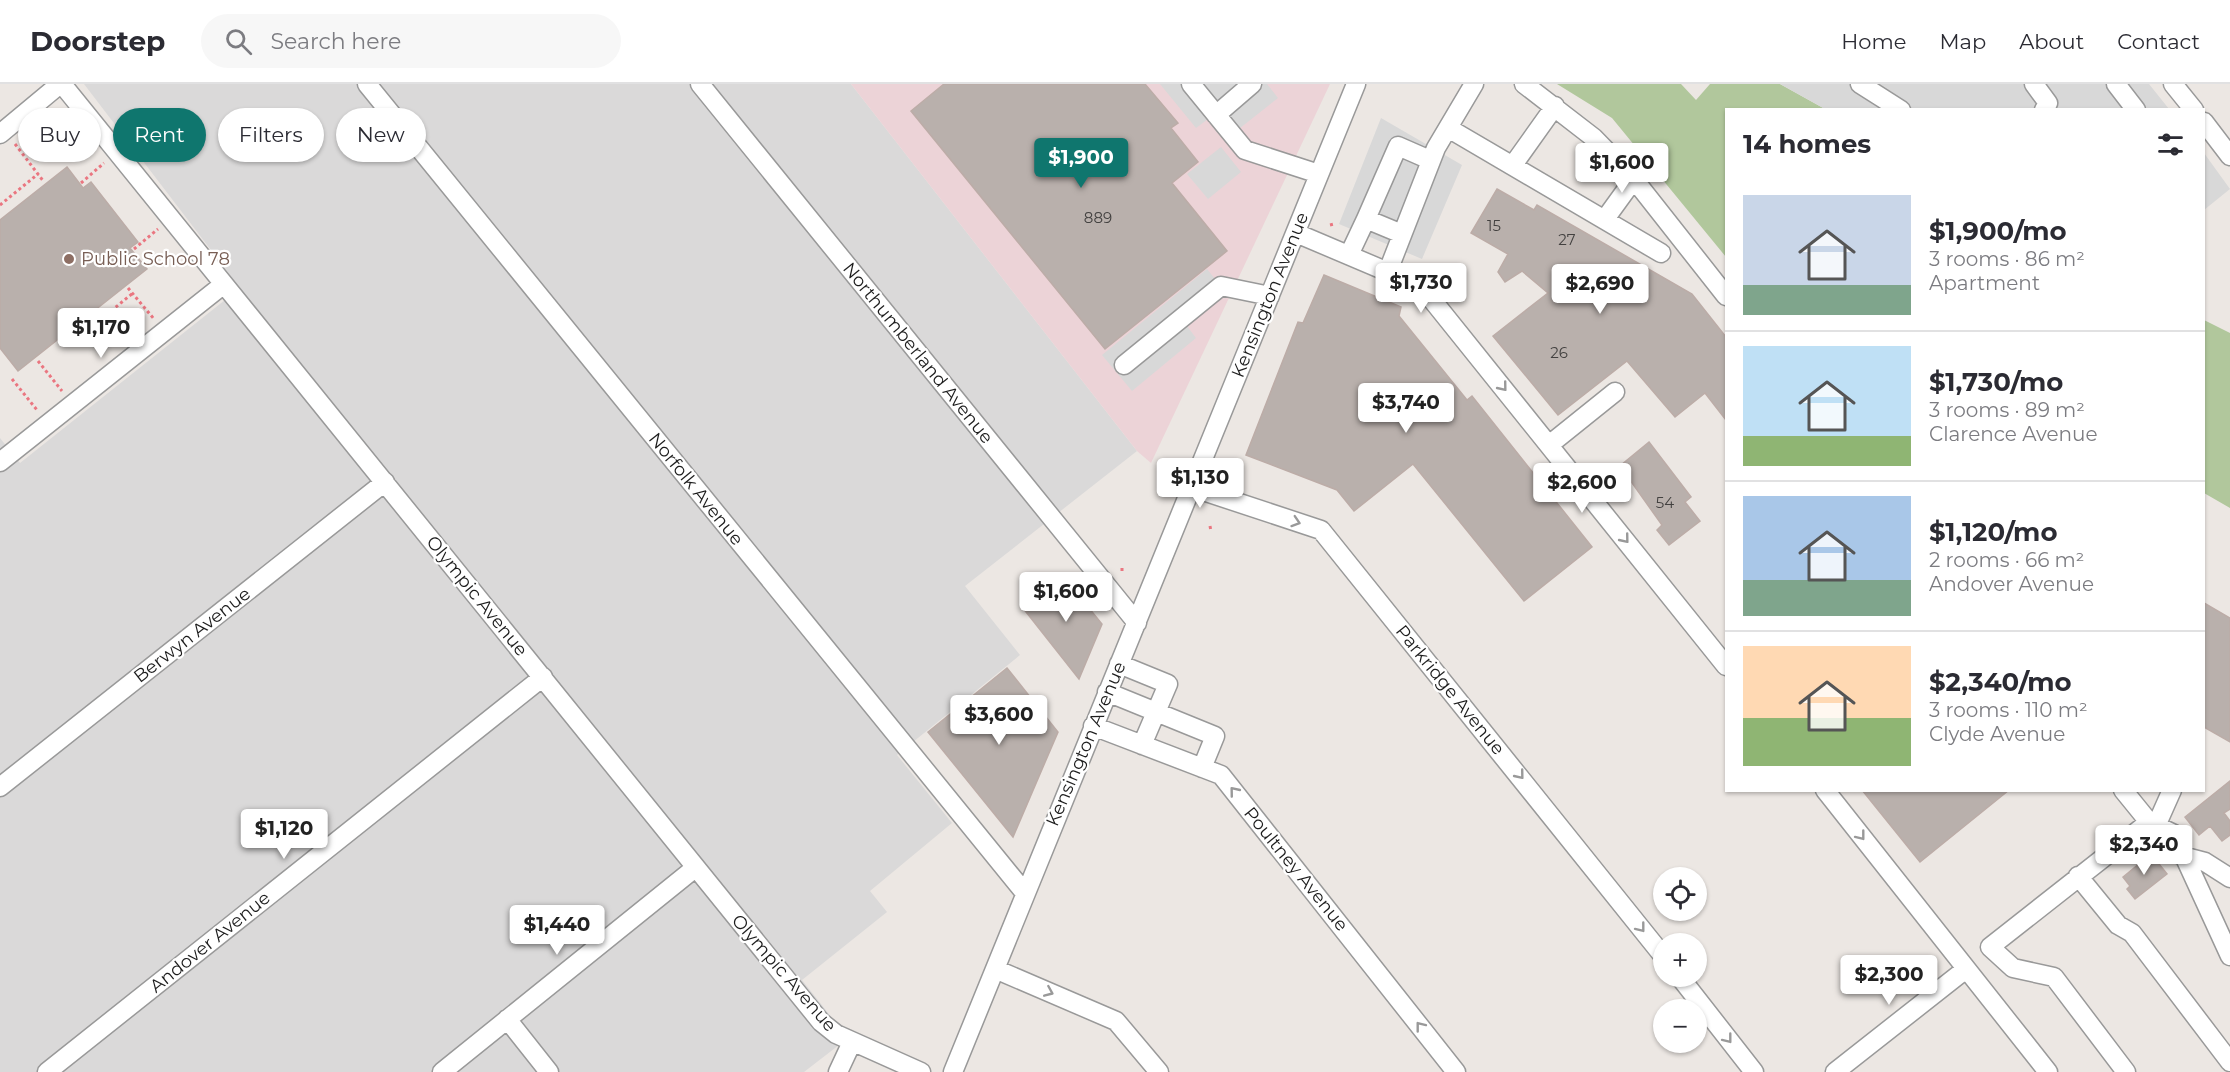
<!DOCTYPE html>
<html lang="en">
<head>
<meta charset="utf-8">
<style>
	body { margin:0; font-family:Montserrat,sans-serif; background:#f7f7f7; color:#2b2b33; height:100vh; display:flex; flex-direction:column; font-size:22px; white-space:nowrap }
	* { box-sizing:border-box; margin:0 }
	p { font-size:20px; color:#7c7c81 }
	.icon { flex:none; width:33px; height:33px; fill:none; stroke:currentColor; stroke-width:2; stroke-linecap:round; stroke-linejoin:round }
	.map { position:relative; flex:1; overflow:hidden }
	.drawer { position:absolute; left:1725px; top:24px; width:480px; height:684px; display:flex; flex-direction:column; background:#fff; border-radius:0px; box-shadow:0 2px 4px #0004 }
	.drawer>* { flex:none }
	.banner { position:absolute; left:18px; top:24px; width:570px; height:54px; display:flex; gap:12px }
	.fabs { position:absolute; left:1653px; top:783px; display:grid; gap:12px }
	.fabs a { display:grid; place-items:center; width:54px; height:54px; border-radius:50%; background:#fff; box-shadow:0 2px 4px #0004; font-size:30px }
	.price { position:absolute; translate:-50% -51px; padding:0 14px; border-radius:6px; background:#fff; color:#222; font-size:20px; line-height:39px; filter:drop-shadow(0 2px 3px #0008) }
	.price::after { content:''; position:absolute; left:50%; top:36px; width:18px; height:14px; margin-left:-9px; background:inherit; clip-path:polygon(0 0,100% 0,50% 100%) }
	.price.on { background:#0f766e; color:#fff }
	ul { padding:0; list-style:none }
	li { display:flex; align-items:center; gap:18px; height:150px; padding:0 18px }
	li+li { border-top:2px solid #e1e1e2 }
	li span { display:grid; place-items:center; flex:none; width:168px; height:120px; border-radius:0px; color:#555 }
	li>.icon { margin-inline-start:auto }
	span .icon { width:72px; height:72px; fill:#fffc; stroke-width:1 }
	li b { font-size:26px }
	h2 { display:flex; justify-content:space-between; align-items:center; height:72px; padding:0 18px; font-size:26px }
	.tag { padding:0 21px; border-radius:27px; background:#fff; box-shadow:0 2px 4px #0004; font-size:21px; line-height:54px }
	.tag.on { background:#0f766e; color:#fff }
	header { display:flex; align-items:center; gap:36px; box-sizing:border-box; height:84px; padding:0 30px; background:#fff; border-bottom:2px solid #e1e1e2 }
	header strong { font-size:28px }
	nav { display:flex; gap:33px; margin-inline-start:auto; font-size:21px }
	.search { width:420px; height:54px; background:#f7f7f7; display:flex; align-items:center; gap:15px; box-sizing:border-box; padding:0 21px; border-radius:33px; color:#7c7c81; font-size:22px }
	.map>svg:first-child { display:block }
	.residential { fill:#dad9d9 }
	.commercial { fill:#ecd3d7 }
	.forest { fill:#b1c79c }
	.parking { fill:#d8d8d8 }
	.building { fill:#b9b0ac; stroke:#bcaca7; stroke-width:1.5 }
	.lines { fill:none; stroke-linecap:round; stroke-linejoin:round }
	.minor-casing { stroke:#999; stroke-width:21 }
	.path { stroke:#ea7680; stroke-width:3; stroke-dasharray:3 3; stroke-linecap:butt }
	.minor { stroke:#fff; stroke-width:18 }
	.oneway { stroke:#999 }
	.education-dot { fill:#8d6e63; stroke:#fff; stroke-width:2 }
	.labels { text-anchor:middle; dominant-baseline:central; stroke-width:4.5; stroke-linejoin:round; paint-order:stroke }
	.number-label { font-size:15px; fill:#434140 }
	.education-label { font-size:18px; fill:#785e54; stroke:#fff; text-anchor:start }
	.street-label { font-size:18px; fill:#1c1c1c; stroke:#fff }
</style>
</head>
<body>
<header>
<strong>Doorstep</strong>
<div class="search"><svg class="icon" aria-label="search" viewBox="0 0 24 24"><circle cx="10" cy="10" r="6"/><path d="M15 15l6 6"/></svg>Search here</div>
<nav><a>Home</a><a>Map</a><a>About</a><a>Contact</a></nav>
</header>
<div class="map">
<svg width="2230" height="988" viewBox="0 0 2230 988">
	<rect width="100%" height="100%" fill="#ece7e3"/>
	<!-- residential -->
	<path class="residential" d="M84 0H851L1137 367 965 502 1020 571 897 671 952 739 870 807 887 828 802 896 848 954 804 988H0V354L20 379 240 204Z"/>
	<!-- commercial -->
	<path class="commercial" d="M851 0H1330L1151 379 1137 367Z"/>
	<!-- forest -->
	<path class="forest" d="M1557 0H1681L1696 16 1710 0H1780L1825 25 1726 26V173L1612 34Z
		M2204 236 2230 249V424L2204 409Z"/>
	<!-- parking -->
	<path class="parking" d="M1160 0H1267L1278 14 1225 56 1208 35 1196 44Z
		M1780 0H2149L2169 25H1825Z
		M1381 34 1462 81 1422 175 1339 140Z
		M1221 63 1241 88 1208 115 1187 90Z
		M2204 69 2230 105 2204 126Z
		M1207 185 1227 210 1187 242 1196 254 1132 307 1102 271Z"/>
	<!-- building -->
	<path class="building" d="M944 0H1145L1178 39 1171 44 1198 78 1172 99 1227 167 1105 265 911 27Z
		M67 83 83 104 91 98 138 158 130 164 147 185 18 287 0 264V136Z
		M1497 105 1534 126 1537 121 1692 210 1726 253V336L1705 309 1675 333 1627 277 1558 331 1493 252 1548 209 1522 187 1505 198 1498 188 1508 170 1471 149Z
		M1324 191 1401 223 1399 232 1467 316 1472 312 1592 463 1524 517 1413 380 1354 427 1337 406 1246 371 1298 238 1303 239Z
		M1649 358 1691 413 1685 418 1700 437 1669 461 1657 446 1662 441 1620 382Z
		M1063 492 1102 540 1079 595 1023 524Z
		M2204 519 2230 534V658L2204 643Z
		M1007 584 1058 648 1013 753 928 648Z
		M2230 697V725L2224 729 2230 737V751L2222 757 2210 742 2199 751 2185 733Z
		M1862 706H2009L1920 778Z
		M2151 770 2167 790 2135 815 2127 805 2130 802 2123 793Z"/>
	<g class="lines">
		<defs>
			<path id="minor" d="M62 0 821 938 836 950 921 988
				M367 0 1025 809
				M700 0 1137 539
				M1191 0 1245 66 1319 90
				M1524 0 1594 54 1633 94 1726 212
				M1860 0 1901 26
				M2034 0 2048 19 2044 26
				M2116 0 2136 26
				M2173 0 2194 26
				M1216 31 1252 0
				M2204 38 2230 72
				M1448 44 1661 169
				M0 50 60 0
				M1513 81 1555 22
				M1605 135 1634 95
				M1296 149 1421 202 1726 582
				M1402 150 1366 135 1398 62 1430 76
				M1349 171 1366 135
				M1388 187 1436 64 1474 0
				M1124 281 1221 202 1270 212
				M1549 361 1615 308
				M0 378 224 200
				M1191 403 1321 446 1664 873
				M1119 580 1168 600 1142 661
				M1107 608 1215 652 1202 684
				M1093 642 1221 691 1456 988
				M0 703 385 398
				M1825 706 2048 988
				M2123 706 2149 738 2174 750 2230 872
				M2156 742 2172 706
				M2182 772 2205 778 2230 794
				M2078 792 2118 841 2132 849 2230 978
				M995 885 1116 937 1159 988
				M1679 892 1754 988
				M507 935 549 988
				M47 988 543 593
				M442 988 695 784
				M838 988 852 958
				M953 988 1356 0
				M1835 988 1966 885
				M2126 988 2054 893 2013 884 1990 863 2149 738"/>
		</defs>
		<!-- minor casing -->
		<use href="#minor" class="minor-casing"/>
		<!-- path -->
		<path class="path" d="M15 60 44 98
			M81 99 104 79
			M0 121 38 90
			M1330 141 1334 140
			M134 165 158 145
			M128 204 154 235
			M111 227 133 209
			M38 277 62 307
			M12 295 37 326
			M1228 396 1236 392
			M1210 442 1211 447
			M1122 487V483"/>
		<!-- minor -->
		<use href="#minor" class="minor"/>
	</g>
	<!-- one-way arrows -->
	<defs><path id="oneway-chevron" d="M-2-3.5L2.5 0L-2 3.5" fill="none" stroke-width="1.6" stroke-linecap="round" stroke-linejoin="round" transform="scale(1.5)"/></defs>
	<g class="oneway">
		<use href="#oneway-chevron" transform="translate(1503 303) rotate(51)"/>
		<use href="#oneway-chevron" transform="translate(1296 438) rotate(18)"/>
		<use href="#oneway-chevron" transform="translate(1625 455) rotate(51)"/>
		<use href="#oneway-chevron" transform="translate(1520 691) rotate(51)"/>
		<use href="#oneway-chevron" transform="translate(1234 707) rotate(-129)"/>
		<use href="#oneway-chevron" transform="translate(1861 752) rotate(52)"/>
		<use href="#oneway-chevron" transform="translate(1641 844) rotate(52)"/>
		<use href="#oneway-chevron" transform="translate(1049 908) rotate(23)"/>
		<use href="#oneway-chevron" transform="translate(1420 942) rotate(-128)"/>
		<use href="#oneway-chevron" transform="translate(1728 955) rotate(52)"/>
	</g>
	<!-- markers -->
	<circle class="education-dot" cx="69" cy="175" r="6"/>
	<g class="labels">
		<!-- number labels -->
		<g class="number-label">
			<text x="1098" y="133">889</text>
			<text x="1494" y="141">15</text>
			<text x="1567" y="155">27</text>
			<text x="1559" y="268">26</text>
			<text x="1665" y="418">54</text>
		</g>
		<!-- education labels -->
		<g class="education-label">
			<text x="81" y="175">Public School 78</text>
		</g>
		<!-- street labels -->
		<g class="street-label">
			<text transform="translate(1270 211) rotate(-68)">Kensington Avenue</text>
			<text transform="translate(918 269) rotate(51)">Northumberland Avenue</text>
			<text transform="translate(696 405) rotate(51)">Norfolk Avenue</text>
			<text transform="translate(477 512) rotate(51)">Olympic Avenue</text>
			<text transform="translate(192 551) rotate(-38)">Berwyn Avenue</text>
			<text transform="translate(1450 606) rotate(51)">Parkridge Avenue</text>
			<text transform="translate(1086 660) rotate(-67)">Kensington Avenue</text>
			<text transform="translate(1296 785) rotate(51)">Poultney Avenue</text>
			<text transform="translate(210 858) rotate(-39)">Andover Avenue</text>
			<text transform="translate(784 889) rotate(49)">Olympic Avenue</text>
		</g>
	</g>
</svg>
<div class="fabs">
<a><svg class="icon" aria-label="locate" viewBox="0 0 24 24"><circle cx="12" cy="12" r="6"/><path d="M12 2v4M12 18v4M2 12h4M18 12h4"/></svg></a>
<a>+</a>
<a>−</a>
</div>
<b class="price on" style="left:1081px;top:105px">$1,900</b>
<b class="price" style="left:1622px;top:110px">$1,600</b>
<b class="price" style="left:1421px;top:230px">$1,730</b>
<b class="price" style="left:1600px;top:231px">$2,690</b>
<b class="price" style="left:101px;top:275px">$1,170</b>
<b class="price" style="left:1406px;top:350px">$3,740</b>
<b class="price" style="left:1200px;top:425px">$1,130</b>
<b class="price" style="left:1582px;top:430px">$2,600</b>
<b class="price" style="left:1066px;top:539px">$1,600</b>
<b class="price" style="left:999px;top:662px">$3,600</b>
<b class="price" style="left:284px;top:776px">$1,120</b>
<b class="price" style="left:2144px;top:792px">$2,340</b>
<b class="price" style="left:557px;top:872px">$1,440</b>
<b class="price" style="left:1889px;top:922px">$2,300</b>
<div class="banner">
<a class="tag">Buy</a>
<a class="tag on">Rent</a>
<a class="tag">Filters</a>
<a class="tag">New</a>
</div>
<section class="drawer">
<h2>14 homes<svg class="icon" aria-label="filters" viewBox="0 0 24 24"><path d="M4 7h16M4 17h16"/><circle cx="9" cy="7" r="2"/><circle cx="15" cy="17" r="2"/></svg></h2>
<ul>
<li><span style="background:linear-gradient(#c9d6e8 75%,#7fa58c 0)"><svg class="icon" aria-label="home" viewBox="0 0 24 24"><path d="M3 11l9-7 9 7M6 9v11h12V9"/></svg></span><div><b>$1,900/mo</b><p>3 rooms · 86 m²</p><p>Apartment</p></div></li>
<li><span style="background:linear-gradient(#bfe0f5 75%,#8fb573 0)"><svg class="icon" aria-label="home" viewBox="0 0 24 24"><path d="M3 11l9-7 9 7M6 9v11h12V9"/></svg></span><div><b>$1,730/mo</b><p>3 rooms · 89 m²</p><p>Clarence Avenue</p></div></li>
<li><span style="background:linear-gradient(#a9c7e8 70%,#7fa58c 0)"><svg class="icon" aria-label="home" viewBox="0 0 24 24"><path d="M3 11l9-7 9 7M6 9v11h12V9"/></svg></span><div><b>$1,120/mo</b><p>2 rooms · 66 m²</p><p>Andover Avenue</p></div></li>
<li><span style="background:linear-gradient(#ffd9b3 60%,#8fb573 0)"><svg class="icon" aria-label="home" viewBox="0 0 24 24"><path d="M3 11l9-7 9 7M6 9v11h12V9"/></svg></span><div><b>$2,340/mo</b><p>3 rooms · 110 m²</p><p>Clyde Avenue</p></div></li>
</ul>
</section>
</div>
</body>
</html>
